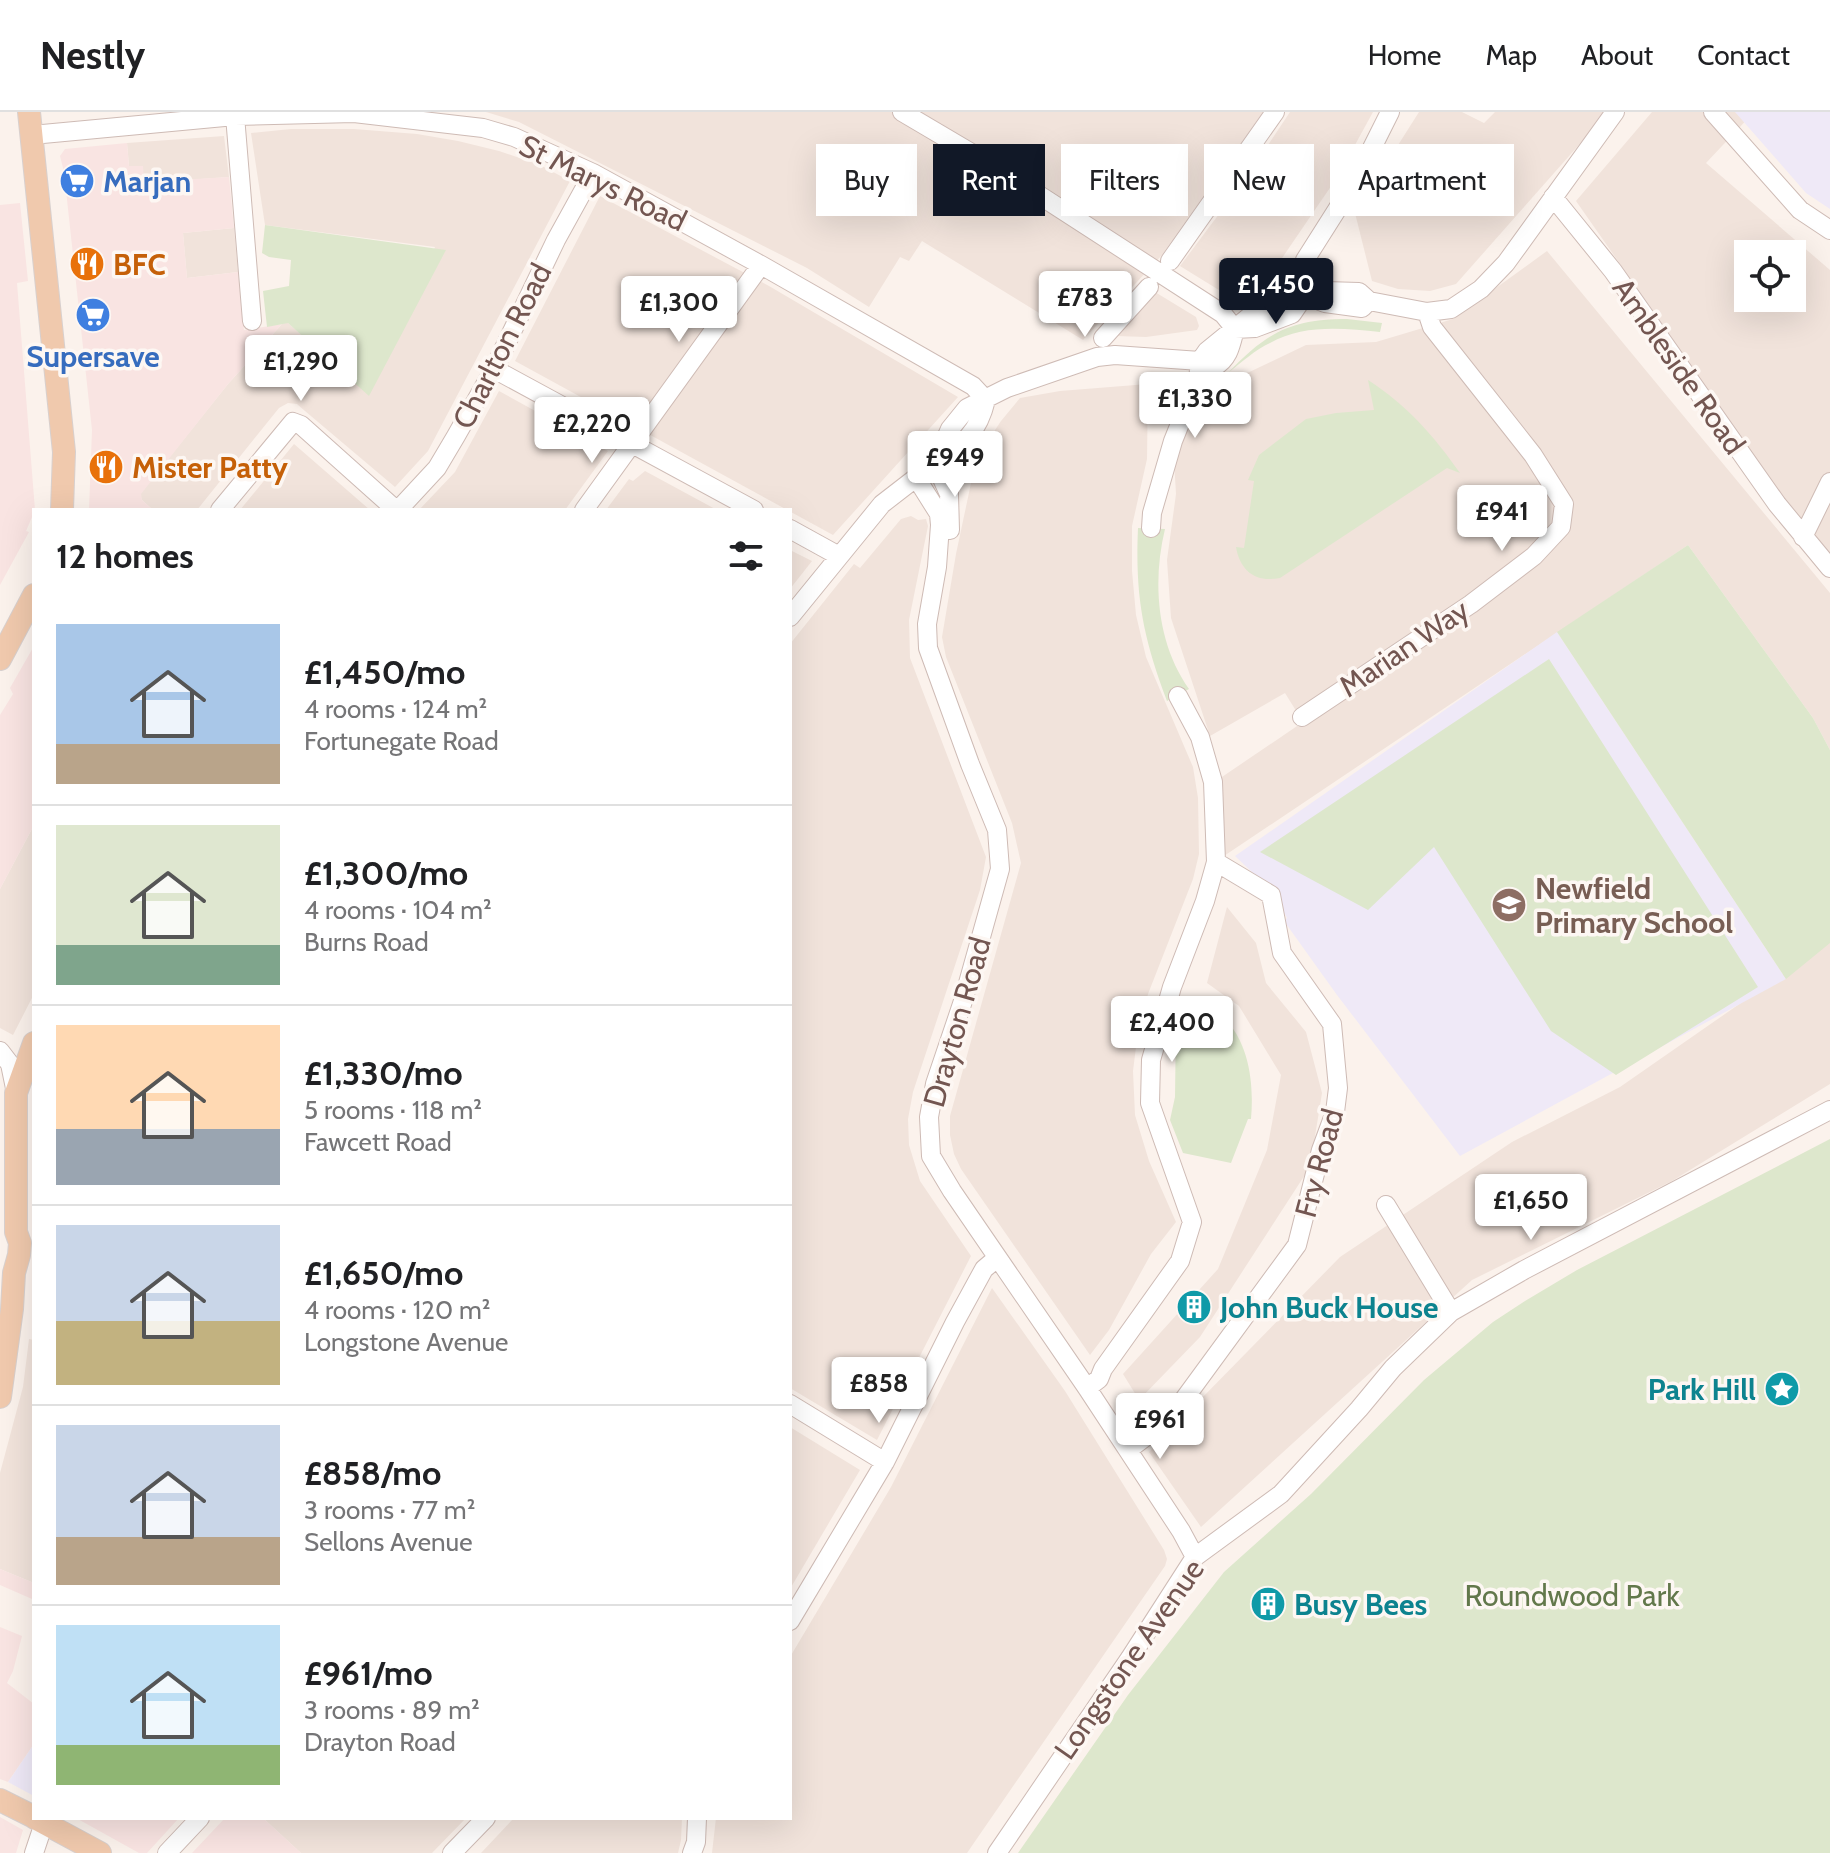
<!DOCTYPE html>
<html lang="en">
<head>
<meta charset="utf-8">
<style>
	body { margin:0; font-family:Cabin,sans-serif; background:#f2f2f2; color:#202124; height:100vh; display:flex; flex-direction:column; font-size:30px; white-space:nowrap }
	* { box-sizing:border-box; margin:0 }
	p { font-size:26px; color:#757577 }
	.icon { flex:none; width:44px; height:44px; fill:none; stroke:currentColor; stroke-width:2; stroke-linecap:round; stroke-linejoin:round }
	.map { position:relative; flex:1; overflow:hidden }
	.sheet { position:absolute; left:32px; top:396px; width:760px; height:1312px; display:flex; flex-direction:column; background:#fff; border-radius:0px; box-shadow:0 8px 32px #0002 }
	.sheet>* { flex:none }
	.banner { position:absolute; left:816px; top:32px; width:760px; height:72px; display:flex; gap:16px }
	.fabs { position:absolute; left:1734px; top:128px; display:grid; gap:16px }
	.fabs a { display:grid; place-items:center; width:72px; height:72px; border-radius:0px; background:#fff; box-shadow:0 8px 32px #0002; font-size:40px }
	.price { position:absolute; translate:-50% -68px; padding:0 18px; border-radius:8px; background:#fff; color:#222; font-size:26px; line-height:52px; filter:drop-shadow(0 2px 4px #0008) }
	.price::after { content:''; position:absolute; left:50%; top:48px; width:24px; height:18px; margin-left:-12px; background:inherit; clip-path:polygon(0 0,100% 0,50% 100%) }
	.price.selected { background:#111827; color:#fff }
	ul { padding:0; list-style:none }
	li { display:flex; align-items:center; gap:24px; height:200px; padding:0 24px }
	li+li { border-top:2px solid #e0e0e0 }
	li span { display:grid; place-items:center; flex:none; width:224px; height:160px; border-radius:0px; color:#555 }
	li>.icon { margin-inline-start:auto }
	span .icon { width:96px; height:96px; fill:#fffc; stroke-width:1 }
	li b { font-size:34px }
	h2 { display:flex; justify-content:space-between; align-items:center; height:96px; padding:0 24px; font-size:34px }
	.chip { padding:0 28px; border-radius:0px; background:#fff; box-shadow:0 8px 32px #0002; font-size:28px; line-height:72px }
	.chip.selected { background:#111827; color:#fff }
	header { display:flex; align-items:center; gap:48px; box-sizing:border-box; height:112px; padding:0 40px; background:#fff; border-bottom:2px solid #e0e0e0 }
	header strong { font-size:38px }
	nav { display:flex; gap:44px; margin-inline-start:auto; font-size:28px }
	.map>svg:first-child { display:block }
	.residential { fill:#f1e3db; fill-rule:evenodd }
	.commercial { fill:#f9e4e2 }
	.education { fill:#efe9f7 }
	.green { fill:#dde7cc }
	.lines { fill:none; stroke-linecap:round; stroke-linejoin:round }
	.minor-casing { stroke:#cebbb5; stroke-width:20 }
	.major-casing { stroke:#d8d0ce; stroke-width:24 }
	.minor { stroke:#fff; stroke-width:18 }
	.major { stroke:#f0c9ad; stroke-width:22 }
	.labels { text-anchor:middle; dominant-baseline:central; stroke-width:7; stroke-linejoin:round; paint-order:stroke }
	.shop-label { font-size:30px; font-weight:bold; fill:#366cbe; stroke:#fdf7f3; text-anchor:start }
	.street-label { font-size:30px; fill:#735651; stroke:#fdf7f3 }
	.food-label { font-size:30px; font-weight:bold; fill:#c56008; stroke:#fdf7f3; text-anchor:start }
	.education-label { font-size:30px; font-weight:bold; fill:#785e54; stroke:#fdf7f3; text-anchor:start }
	.culture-label { font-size:30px; font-weight:bold; fill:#0d838f; stroke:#fdf7f3; text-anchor:start }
	.park-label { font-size:30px; fill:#62784b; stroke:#fdf7f3 }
</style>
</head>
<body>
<header>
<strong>Nestly</strong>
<nav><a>Home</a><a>Map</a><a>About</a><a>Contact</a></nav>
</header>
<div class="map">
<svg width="1830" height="1741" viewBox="0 0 1830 1741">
	<rect width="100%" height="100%" fill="#fbf2ec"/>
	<!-- residential -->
	<path class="residential" d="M486 0H1263L1162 143 1083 228 922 129 909 149 900 145 869 195 807 156 519 10Z
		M1290 0H1373L1338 64 1248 196 1180 154 1246 66Z
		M1419 0H1462L1484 11 1495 0H1608L1456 172 1430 179 1398 177 1372 169 1355 101Z
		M1652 0H1754L1706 51 1830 158V443L1790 395 1576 89ZM1748 142H1792V186H1748Z
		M291 17H354L417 22 458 29 499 39 540 53 570 69 428 339 395 375 305 299 297 292 288 291 279 296 197 398H153L142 388 140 382 228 272 282 212 287 210 369 283 435 135 265 113 251 21Z
		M224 24 229 65 144 71 129 54 127 31Z
		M600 84 769 174 958 285 833 423 515 249Z
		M234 116 238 160 187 166 183 121Z
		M1547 139 1830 481V638L1813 606 1688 433 1218 748 1219 667 1303 610 1285 581 1210 624 1171 506 1167 448 1176 382 1173 331 1241 264 1306 233 1376 230 1453 207Z
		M1155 180 1196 205 1199 214 1197 218 1146 225 1116 224Z
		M1148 272 1147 347 1132 414V459L1136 503 1146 545 1193 655 1198 686 1199 742 1193 767 1148 882 1138 919 1133 959 1135 1003 1149 1049 1176 1110 1151 1142 1109 1218 1090 1243 961 1057 954 1042 950 1023V1004L1021 751 1012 711 946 545 942 525 956 442 974 357 979 342 1001 309 1020 286 1060 279Z
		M499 279 608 339 565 398H419L455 360Z
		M294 332 370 398H240Z
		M645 359 717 398H606L629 367 633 369Z
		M911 404 918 408 926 407 928 414 909 508 910 546 986 745 980 778 913 980 908 1007 909 1033 920 1069 971 1144 877 1328 790 1276V532L854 452 860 456 901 407Z
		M790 438 812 449 790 477Z
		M34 713V882L13 923 0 916V777Z
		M1227 795 1256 831 1266 871 1306 920 1322 981 1310 1055 1200 1225 1139 1288 1123 1262 1218 1157 1267 1038 1281 963 1239 894 1207 871Z
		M1830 826V972L1672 1069 1472 1168 1201 1415 1149 1340 1340 1145 1512 1030 1620 975 1817 838Z
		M992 1176 1065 1279 1164 1438 1167 1447 1165 1454 967 1741H712L716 1706H790V1545L891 1375Z
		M29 1227 34 1228V1471L0 1457V1361L23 1275Z
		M790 1315 860 1358 790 1477Z
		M263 1706H466L432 1741H301Z
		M514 1706H682L681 1728 678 1741H481Z"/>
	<!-- commercial -->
	<path class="commercial" d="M127 31 129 54H143L144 70 229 65 234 116 183 121 187 166 238 160 244 218 282 212 228 272 141 382 142 388 153 398H89L92 318 64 60 60 44 65 37Z
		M20 91 28 169 17 171 35 398 26 419 29 420 0 473V93Z
		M34 534V713L0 777V603L13 582 10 576Z
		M0 1457 34 1471 32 1487 0 1473Z
		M0 1515 22 1524 13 1559 7 1571 34 1592V1632L8 1670 0 1667Z
		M0 1705 23 1718 16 1741H0Z
		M76 1706H179L147 1741H139Z
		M225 1706H263L301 1741H192Z"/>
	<!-- education -->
	<path class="education" d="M1735 0H1830V97L1806 81Z
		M1557 520 1786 867 1460 1044 1337 883 1284 809 1287 806 1273 780 1235 744Z
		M34 1632V1684L8 1670Z"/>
	<!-- green -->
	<path class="green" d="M265 113 446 138 369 284 288 211 267 215 263 179 289 174 291 148 269 145 262 141Z
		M1347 207 1382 211 1380 220C1343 216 1303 212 1270 231 1255 238 1242 250 1229 260 1267 220 1292 207 1347 207Z
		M1368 268C1407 293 1434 324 1460 361L1447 356 1280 466C1256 471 1240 459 1236 435L1244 436 1254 369 1248 368 1259 343 1306 307 1336 301 1374 298Z
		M1138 416 1165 417C1152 470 1157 532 1189 577L1167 589C1143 525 1135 485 1138 416Z
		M1688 433 1813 606 1830 638V831L1786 867 1557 520Z
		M1549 547 1758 875 1616 963 1551 919 1434 735 1368 798 1260 740Z
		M1197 885C1206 892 1216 898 1223 905 1250 931 1254 973 1251 1007H1248L1231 1051 1183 1041 1170 1008 1175 985 1176 910Z
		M1830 1027V1741H1018L1128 1583 1224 1460 1311 1382 1424 1268 1493 1210 1525 1189 1577 1158Z"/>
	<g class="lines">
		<defs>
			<path id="minor" d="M902 0 1002 59 1223 202 1235 217
				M1713 0 1800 98 1830 118
				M235 4 252 209
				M32 23 235 4 354 1 483 16 514 25 593 61 761 153 973 274 986 288
				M1553 85 1613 159 1777 392 1830 456
				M1170 149 1275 0
				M1307 184 1325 191 1362 196 1369 189
				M1235 217 1255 216 1292 202 1305 183 1301 160 1305 148 1357 66 1390 0
				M1103 226 1149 175
				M494 257 754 398
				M938 349C965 330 978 321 986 288
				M935 351 949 382 950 418
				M917 367 939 402 940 413 937 455 927 512 928 536 970 652 997 718 1000 757 963 889 935 972 929 1005 931 1044 952 1079 1087 1276 1181 1419 1195 1445
				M220 398 293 310 301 313 396 398
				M398 398 437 356 456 324 494 257 556 128 593 61
				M584 398 761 153
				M1151 416 1152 401 1173 329 1198 267 1200 249 1207 239 1250 204 1285 185 1325 179 1359 180 1369 189 1427 200 1451 197 1481 177 1506 151 1615 0
				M790 417 839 444
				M1803 425 1830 370
				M790 505 882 392 935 351 950 317 967 296 1007 276 1097 245 1115 243 1200 249 1214 255C1229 247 1231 233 1235 217
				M1302 605 1471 492 1534 444 1561 415 1564 392 1533 343 1432 215 1427 200
				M0 939 10 952 16 981
				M1386 1093 1451 1200
				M1087 1276 1099 1267 1103 1257 1180 1149 1192 1110 1150 991 1151 948 1172 875 1205 789 1216 750 1213 670 1200 625 1178 584
				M790 1292 885 1350
				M1128 1338 1156 1317 1182 1290 1297 1133 1321 1038 1335 1000 1338 976 1332 912 1282 841 1271 783 1216 750
				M790 1509 885 1350 955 1210 984 1157 997 1146
				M34 1741 44 1711
				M167 1741 200 1706
				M452 1741 486 1706
				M692 1741 696 1730 697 1706
				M997 1741 1130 1546 1195 1445 1281 1382 1359 1297 1393 1256 1451 1200 1524 1158 1830 998"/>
			<path id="major" d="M29 0 64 340 62 398
				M0 547 34 483
				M0 1285 12 1197 14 1161 19 1143 20 1131 16 1120V981L34 931
				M0 1688 34 1705
				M35 1706 100 1741"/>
		</defs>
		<!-- minor casing -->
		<use href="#minor" class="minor-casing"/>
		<!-- major casing -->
		<use href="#major" class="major-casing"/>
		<!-- minor -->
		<use href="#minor" class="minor"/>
		<!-- major -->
		<use href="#major" class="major"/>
	</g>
	<!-- icons -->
	<defs>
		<symbol id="supermarket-disc" viewBox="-11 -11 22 22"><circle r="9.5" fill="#3f7fe0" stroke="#fdf7f3"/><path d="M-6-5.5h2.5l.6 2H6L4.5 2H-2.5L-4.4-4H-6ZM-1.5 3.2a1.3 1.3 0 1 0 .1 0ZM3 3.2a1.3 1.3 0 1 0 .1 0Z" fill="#fff"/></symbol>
		<symbol id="restaurant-disc" viewBox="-11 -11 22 22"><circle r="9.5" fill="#e8710a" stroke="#fdf7f3"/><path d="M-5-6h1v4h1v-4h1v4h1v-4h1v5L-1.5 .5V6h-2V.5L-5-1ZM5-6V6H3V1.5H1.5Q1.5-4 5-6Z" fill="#fff"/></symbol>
		<symbol id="school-disc" viewBox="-11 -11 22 22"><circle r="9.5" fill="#8d6e63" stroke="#fdf7f3"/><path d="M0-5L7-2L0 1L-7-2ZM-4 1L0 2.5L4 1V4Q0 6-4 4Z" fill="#fff"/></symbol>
		<symbol id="building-disc" viewBox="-11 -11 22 22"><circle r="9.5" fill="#0f9aa8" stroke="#fdf7f3"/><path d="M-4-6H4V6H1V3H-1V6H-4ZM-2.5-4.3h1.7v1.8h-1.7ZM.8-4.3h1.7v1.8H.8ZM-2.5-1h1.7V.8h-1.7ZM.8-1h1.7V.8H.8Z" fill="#fff"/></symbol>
		<symbol id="sight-disc" viewBox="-11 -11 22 22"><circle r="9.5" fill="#0f9aa8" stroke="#fdf7f3"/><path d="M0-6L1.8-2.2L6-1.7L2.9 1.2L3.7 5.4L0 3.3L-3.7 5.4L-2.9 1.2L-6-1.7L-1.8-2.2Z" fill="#fff"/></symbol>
	</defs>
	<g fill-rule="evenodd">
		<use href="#supermarket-disc" x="57" y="49" width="40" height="40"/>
		<use href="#restaurant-disc" x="67" y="132" width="40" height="40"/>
		<use href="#supermarket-disc" x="73" y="183" width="40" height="40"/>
		<use href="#restaurant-disc" x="86" y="335" width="40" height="40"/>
		<use href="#school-disc" x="1489" y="773" width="40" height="40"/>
		<use href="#building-disc" x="1174" y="1175" width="40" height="40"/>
		<use href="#sight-disc" x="1762" y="1257" width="40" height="40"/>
		<use href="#building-disc" x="1248" y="1472" width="40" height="40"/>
	</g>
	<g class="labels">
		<!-- shop labels -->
		<g class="shop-label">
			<text x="103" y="69">Marjan</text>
			<text x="93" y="244" text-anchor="middle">Supersave</text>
		</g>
		<!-- street labels -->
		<g class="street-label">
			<text transform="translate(603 71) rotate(26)">St Marys Road</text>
			<text transform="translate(502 234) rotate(-63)">Charlton Road</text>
			<text transform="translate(1679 254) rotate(55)">Ambleside Road</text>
			<text transform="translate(1404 536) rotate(-34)">Marian Way</text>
			<text transform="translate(957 910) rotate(-74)">Drayton Road</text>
			<text transform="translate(1319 1051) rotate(-75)">Fry Road</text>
			<text transform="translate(1129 1547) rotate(-55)">Longstone Avenue</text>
		</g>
		<!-- food labels -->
		<g class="food-label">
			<text x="113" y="152">BFC</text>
			<text x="132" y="355">Mister Patty</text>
		</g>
		<!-- education labels -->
		<g class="education-label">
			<text x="1535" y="776">Newfield<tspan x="1535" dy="34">Primary School</tspan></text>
		</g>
		<!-- culture labels -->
		<g class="culture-label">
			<text x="1220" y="1195">John Buck House</text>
			<text x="1756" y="1277" text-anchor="end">Park Hill</text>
			<text x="1294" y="1492">Busy Bees</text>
		</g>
		<!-- park labels -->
		<g class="park-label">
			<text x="1572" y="1483">Roundwood Park</text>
		</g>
	</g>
</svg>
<div class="fabs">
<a><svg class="icon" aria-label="locate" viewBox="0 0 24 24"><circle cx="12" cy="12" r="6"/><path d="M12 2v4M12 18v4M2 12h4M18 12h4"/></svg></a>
</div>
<b class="price selected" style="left:1276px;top:214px">£1,450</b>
<b class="price" style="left:1085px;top:227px">£783</b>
<b class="price" style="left:679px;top:232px">£1,300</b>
<b class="price" style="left:301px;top:291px">£1,290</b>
<b class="price" style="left:1195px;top:328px">£1,330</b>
<b class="price" style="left:592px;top:353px">£2,220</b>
<b class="price" style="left:955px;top:387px">£949</b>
<b class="price" style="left:1502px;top:441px">£941</b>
<b class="price" style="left:1172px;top:952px">£2,400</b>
<b class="price" style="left:1531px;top:1130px">£1,650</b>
<b class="price" style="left:879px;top:1313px">£858</b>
<b class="price" style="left:1160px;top:1349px">£961</b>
<div class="banner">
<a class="chip">Buy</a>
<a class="chip selected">Rent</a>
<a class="chip">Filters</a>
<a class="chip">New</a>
<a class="chip">Apartment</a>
</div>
<section class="sheet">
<h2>12 homes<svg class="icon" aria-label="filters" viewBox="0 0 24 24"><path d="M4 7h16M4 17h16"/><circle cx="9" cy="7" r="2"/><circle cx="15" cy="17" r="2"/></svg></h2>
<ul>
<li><span style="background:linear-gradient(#a9c7e8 75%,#b9a48a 0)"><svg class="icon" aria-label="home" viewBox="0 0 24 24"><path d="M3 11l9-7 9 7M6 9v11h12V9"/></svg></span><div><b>£1,450/mo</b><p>4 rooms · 124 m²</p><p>Fortunegate Road</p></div></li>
<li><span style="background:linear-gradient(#dfe7d0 75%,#7fa58c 0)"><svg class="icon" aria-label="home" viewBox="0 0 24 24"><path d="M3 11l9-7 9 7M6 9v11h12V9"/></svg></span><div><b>£1,300/mo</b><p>4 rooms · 104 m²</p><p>Burns Road</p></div></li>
<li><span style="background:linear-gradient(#ffd9b3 65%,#9aa5b1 0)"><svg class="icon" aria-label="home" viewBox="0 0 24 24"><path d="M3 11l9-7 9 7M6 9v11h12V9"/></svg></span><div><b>£1,330/mo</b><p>5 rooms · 118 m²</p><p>Fawcett Road</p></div></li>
<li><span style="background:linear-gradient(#c9d6e8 60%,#c2b280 0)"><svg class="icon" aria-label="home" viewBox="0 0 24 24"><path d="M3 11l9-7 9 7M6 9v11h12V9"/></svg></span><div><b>£1,650/mo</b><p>4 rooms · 120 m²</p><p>Longstone Avenue</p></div></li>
<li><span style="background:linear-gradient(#c9d6e8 70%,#b9a48a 0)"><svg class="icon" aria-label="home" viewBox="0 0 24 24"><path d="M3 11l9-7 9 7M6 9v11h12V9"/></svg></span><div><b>£858/mo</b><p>3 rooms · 77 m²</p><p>Sellons Avenue</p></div></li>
<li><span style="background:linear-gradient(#bfe0f5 75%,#8fb573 0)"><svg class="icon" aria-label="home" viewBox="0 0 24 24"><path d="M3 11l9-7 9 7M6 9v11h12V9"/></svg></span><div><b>£961/mo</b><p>3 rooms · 89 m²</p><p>Drayton Road</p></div></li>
</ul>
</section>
</div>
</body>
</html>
